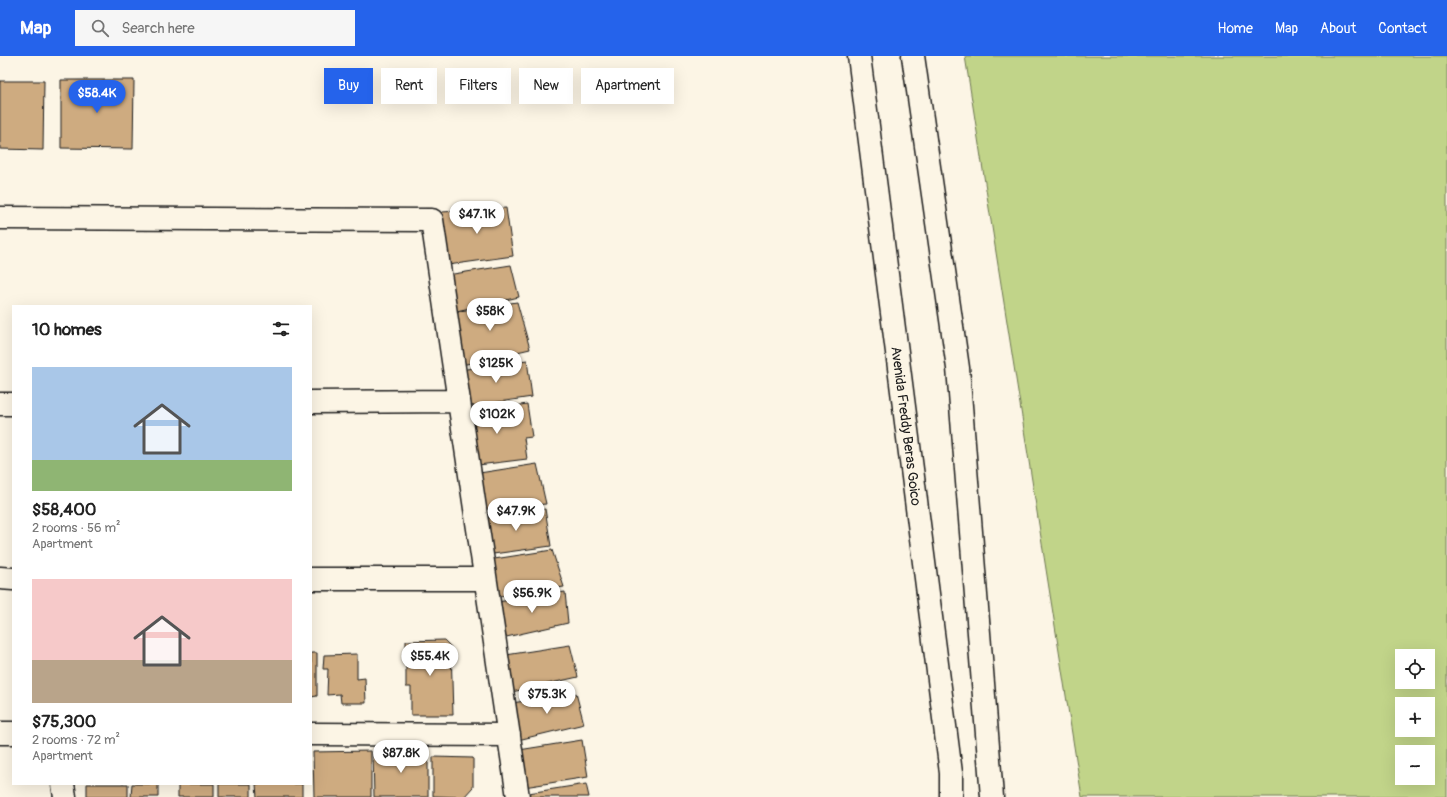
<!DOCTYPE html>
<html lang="en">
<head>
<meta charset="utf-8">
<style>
	body { margin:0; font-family:Pangolin,sans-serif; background:#f6f6f6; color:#222; height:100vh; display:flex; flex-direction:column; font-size:15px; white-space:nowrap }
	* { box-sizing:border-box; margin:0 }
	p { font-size:13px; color:#767676 }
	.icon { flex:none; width:22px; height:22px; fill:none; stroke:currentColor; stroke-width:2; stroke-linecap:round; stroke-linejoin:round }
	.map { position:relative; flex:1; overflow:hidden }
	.details { position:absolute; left:12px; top:249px; width:300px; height:480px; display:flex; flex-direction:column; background:#fff; border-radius:0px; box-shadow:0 4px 16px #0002 }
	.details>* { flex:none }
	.guide { position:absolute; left:324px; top:12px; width:380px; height:36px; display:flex; gap:8px }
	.tools { position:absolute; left:1395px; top:593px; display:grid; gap:8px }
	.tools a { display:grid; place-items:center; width:40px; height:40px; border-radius:0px; background:#fff; box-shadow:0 4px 16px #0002; font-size:20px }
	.price { position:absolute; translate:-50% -34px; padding:0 9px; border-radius:14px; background:#fff; color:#222; font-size:13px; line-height:26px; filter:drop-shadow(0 1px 2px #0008) }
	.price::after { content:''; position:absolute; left:50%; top:24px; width:12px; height:9px; margin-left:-6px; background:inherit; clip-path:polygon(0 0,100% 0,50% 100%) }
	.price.selected { background:#2563eb; color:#fff }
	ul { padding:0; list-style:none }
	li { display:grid; align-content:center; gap:8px; height:212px; padding:0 20px }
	li span { display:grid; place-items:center; height:124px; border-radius:0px; color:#555 }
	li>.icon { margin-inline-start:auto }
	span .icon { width:72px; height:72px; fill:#fffc; stroke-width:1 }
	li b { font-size:17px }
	h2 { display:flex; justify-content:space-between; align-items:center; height:48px; padding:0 20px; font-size:17px }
	.chip { padding:0 14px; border-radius:0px; background:#fff; box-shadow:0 4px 16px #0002; font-size:14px; line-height:36px }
	.chip.selected { background:#2563eb; color:#fff }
	header { display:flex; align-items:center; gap:24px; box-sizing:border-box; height:56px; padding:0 20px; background:#2563eb; color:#fff }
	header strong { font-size:19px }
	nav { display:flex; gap:22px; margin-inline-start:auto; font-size:14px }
	.search { width:280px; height:36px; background:#f6f6f6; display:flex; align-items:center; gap:10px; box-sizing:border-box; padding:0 14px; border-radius:0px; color:#767676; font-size:15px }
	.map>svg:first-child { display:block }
	.green { fill:#c1d489; stroke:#6e7852; fill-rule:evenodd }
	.building { fill:#ceab80; stroke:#1c1c1c }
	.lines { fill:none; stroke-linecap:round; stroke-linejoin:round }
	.minor-casing { stroke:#1c1c1c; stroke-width:25 }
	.major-casing { stroke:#1c1c1c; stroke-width:25 }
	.minor { stroke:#fcf5e5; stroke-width:22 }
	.major { stroke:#fcf5e5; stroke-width:22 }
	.labels { text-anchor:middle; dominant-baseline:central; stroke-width:3; stroke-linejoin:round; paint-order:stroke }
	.street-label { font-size:14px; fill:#1c1c1c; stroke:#fcf5e5 }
</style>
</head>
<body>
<header>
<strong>Map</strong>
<div class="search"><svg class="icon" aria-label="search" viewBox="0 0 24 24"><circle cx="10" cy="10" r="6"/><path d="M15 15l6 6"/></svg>Search here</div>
<nav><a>Home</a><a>Map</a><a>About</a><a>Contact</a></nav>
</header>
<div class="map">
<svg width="1447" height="741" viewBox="0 0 1447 741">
	<rect width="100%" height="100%" fill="#fcf5e5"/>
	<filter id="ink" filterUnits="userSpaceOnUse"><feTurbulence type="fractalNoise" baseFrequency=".025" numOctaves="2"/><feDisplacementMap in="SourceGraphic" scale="8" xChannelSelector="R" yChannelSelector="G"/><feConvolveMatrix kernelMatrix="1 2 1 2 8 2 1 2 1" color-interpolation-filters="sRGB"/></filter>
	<g filter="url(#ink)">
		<!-- green -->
		<path class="green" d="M965 0H1447V741H1082ZM1402 600H1428V626H1402ZM1402 648H1428V674H1402ZM1402 696H1428V722H1402Z"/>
		<!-- building -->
		<path class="building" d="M61 24H134L133 93 61 92Z
			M0 25H44L43 94 0 93Z
			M506 152 513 200 448 209 442 156Z
			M511 209 519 241 452 256 447 219Z
			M517 246 530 293 462 309 453 256Z
			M527 304 532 341 465 351 460 314Z
			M527 348 532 381 524 382 527 403 470 410 463 358Z
			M537 408 546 448 478 454 473 418Z
			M545 453 551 490 486 499 481 463Z
			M552 494 564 531 493 541 488 504Z
			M565 536 568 567 502 582 497 546Z
			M444 584 451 591 453 659H411V631H406V585Z
			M570 589 578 621 512 636 506 599Z
			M311 597H317V640L311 641Z
			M357 598V623L365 622 366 647H341L340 638 327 639 328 613H323L324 599Z
			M576 637 584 668 518 684 512 647Z
			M582 684 588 721 524 731 519 694Z
			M371 695V741H314L313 696Z
			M428 695V741H374L373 696Z
			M433 701 473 702V731L464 741 433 740Z
			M87 728H128V741H87Z
			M132 728H158V741H131Z
			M178 728H214V741H178Z
			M219 728H251V741H219Z
			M256 728H302V741H257Z
			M586 728 589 741H523L522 738Z"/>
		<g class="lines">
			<defs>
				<path id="minor" d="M0 162 432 164 518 741
					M311 346 459 345
					M0 348H13
					M0 522 13 523
					M311 523H485
					M0 677H13
					M311 678 509 679
					M63 728 65 741"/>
				<g id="major">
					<path id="s1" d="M859 0 951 717V741"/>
					<path d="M913 0 958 312 992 741"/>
				</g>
			</defs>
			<!-- minor casing -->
			<use href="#minor" class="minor-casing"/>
			<!-- major casing -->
			<use href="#major" class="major-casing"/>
			<!-- minor -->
			<use href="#minor" class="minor"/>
			<!-- major -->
			<use href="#major" class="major"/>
		</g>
	</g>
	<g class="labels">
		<!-- street labels -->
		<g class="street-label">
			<text stroke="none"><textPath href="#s1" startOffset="373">Avenida Freddy Beras Goico</textPath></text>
		</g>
	</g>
</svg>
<div class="tools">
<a><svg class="icon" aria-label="locate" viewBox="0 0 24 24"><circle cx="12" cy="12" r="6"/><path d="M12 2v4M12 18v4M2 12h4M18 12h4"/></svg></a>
<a>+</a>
<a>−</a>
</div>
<b class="price selected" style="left:97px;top:58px">$58.4K</b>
<b class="price" style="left:477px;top:179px">$47.1K</b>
<b class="price" style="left:490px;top:276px">$58K</b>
<b class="price" style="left:496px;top:328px">$125K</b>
<b class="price" style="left:497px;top:379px">$102K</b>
<b class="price" style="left:516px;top:476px">$47.9K</b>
<b class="price" style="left:532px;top:558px">$56.9K</b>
<b class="price" style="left:430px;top:621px">$55.4K</b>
<b class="price" style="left:547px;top:659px">$75.3K</b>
<b class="price" style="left:401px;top:718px">$87.8K</b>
<div class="guide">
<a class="chip selected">Buy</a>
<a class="chip">Rent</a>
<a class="chip">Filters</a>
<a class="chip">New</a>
<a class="chip">Apartment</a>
</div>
<section class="details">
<h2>10 homes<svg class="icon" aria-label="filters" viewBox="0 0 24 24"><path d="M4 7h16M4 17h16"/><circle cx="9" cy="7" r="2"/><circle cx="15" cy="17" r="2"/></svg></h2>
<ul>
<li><span style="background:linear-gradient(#a9c7e8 75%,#8fb573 0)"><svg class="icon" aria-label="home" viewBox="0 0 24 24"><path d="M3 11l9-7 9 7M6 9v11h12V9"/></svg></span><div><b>$58,400</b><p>2 rooms · 56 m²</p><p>Apartment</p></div></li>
<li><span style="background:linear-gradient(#f6c9c9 65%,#b9a48a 0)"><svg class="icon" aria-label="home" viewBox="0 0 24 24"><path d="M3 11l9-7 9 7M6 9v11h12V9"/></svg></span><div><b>$75,300</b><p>2 rooms · 72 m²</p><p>Apartment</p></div></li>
</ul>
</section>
</div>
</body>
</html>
